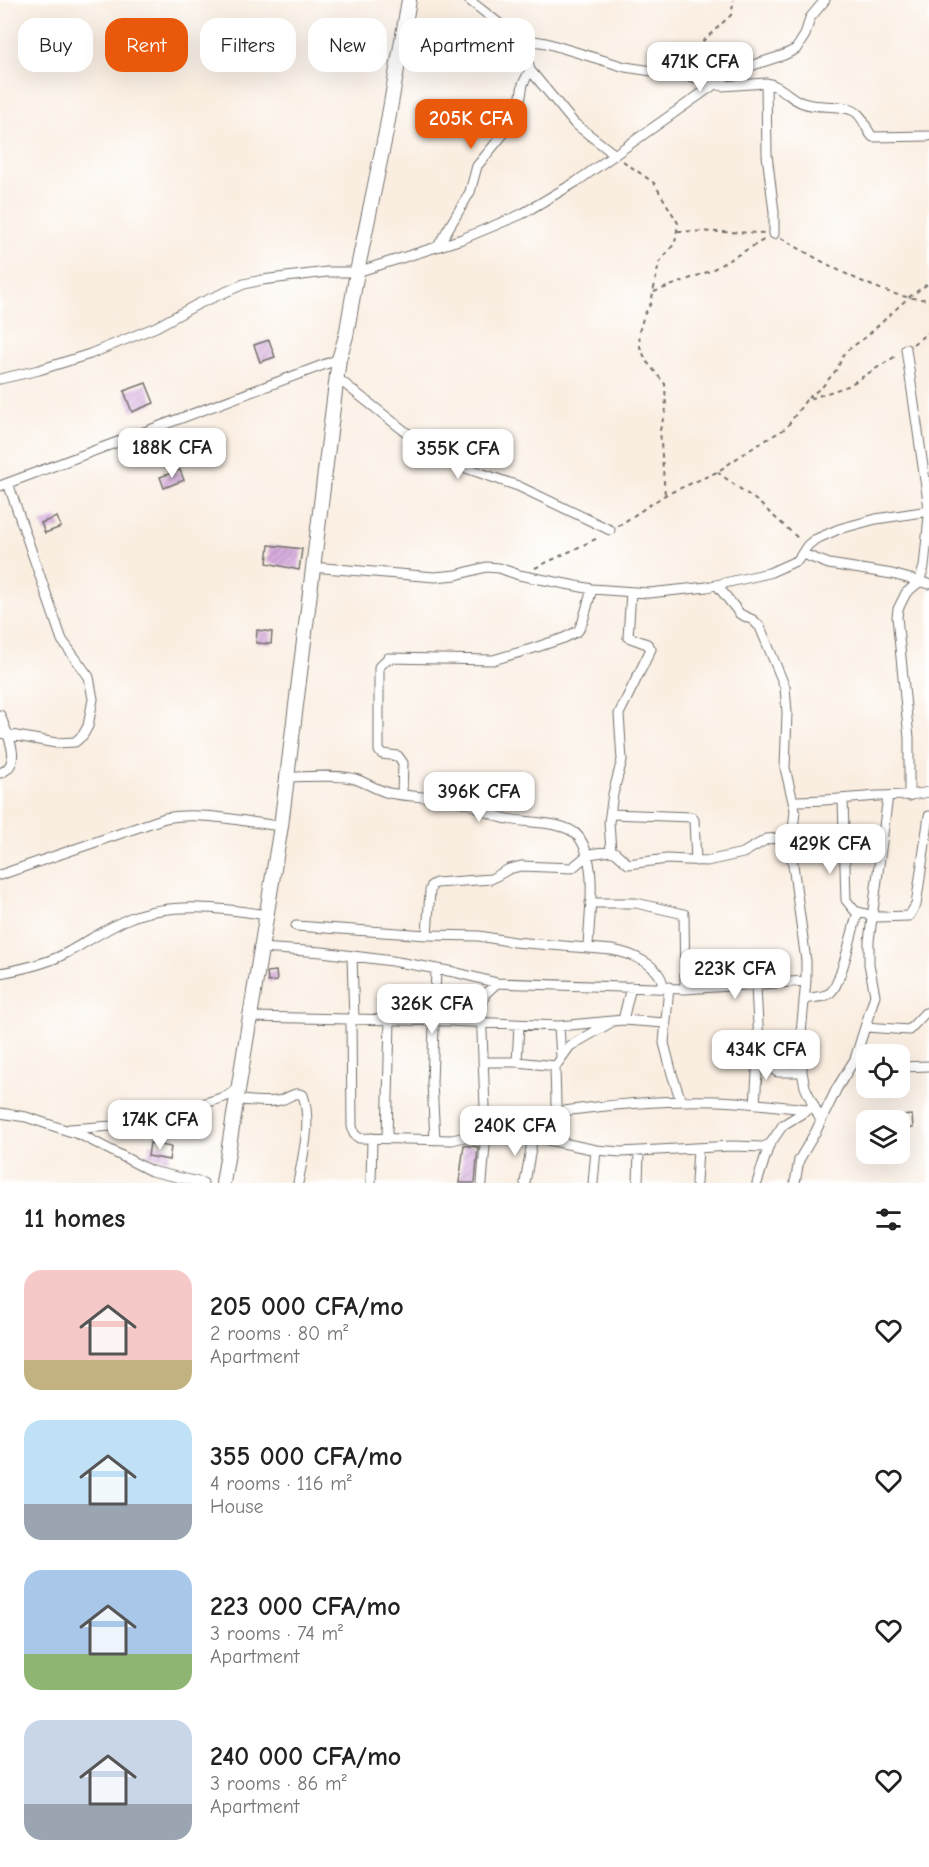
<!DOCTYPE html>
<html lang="en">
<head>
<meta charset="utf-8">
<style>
	body { margin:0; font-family:"Comic Neue",sans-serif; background:#f2f2f2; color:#222; height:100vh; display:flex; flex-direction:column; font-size:22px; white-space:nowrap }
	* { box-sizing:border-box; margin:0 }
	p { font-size:20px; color:#767676 }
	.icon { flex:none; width:33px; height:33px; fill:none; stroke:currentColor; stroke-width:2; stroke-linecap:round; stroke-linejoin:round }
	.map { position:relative; height:1183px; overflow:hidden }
	.details { display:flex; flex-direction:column; background:#fff; flex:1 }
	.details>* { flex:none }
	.banner { position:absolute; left:18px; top:18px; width:600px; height:54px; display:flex; gap:12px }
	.tools { position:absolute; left:856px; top:1044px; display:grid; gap:12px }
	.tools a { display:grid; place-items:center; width:54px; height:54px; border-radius:12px; background:#fff; box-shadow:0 6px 24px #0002; font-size:30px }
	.price { position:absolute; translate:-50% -51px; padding:0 14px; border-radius:12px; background:#fff; color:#222; font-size:20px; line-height:39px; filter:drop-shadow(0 2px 3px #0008) }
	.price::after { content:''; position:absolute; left:50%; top:36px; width:18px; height:14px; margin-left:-9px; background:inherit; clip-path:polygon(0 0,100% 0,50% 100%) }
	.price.on { background:#ea580c; color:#fff }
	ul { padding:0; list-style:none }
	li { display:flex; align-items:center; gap:18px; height:150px; padding:0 24px }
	li span { display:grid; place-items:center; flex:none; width:168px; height:120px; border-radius:18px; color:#555 }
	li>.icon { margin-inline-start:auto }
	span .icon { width:72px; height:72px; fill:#fffc; stroke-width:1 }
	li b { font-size:26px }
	h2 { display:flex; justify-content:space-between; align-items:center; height:72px; padding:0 24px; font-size:26px }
	.pill { padding:0 21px; border-radius:18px; background:#fff; box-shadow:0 6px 24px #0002; font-size:21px; line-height:54px }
	.pill.on { background:#ea580c; color:#fff }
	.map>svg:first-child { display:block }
	.building { fill:url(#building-hatch) }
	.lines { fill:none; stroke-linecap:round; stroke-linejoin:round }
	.street-casing { stroke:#736f6b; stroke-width:11 }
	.secondary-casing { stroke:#736f6b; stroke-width:16 }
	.path { stroke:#736f6b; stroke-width:2; stroke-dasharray:4.5 4.5; stroke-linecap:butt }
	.street { stroke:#fff; stroke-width:9 }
	.secondary { stroke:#fff; stroke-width:14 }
</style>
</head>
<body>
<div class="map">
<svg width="929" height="1183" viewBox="0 0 929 1183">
	<defs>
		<pattern id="building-hatch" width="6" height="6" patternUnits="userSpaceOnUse" patternTransform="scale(1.5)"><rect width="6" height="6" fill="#d8addf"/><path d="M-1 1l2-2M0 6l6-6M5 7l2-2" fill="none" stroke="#af8db5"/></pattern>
	</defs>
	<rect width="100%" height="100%" fill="#fff"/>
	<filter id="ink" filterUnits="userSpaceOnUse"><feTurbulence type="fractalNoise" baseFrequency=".0167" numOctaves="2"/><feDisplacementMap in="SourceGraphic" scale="12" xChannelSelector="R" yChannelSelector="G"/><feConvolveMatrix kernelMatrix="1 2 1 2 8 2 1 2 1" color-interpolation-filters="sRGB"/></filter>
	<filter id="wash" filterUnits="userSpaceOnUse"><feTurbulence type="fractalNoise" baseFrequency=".008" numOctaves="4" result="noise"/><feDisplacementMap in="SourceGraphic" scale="24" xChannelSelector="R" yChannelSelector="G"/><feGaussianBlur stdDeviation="1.35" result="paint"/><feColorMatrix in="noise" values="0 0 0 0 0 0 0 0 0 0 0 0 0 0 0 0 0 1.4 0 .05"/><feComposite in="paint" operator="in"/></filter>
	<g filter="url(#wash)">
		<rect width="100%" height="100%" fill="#faeee1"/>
		<g id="blocks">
			<!-- building -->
			<path class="building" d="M269 340 275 357 260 362 254 345Z
				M146 383 154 403 132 412 124 391Z
				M180 470 184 480 164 488 160 477Z
				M57 517 61 527 45 533 41 523Z
				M269 545 302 549 299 570 267 563Z
				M257 630 272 632 271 644 256 643Z
				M276 971 277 981 268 982 267 972Z
				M912 1115 913 1128H901L900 1116Z
				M150 1143 171 1147 169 1160 148 1156Z
				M464 1145 478 1147 475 1183H459Z"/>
		</g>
	</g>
	<g filter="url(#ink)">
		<use href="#blocks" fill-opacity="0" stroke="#736f6b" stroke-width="1.5"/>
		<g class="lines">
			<defs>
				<path id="street" d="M469 0 523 42 534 41 546 43 625 67 693 77 722 86 766 83C783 86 788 98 803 103 819 109 839 103 854 111 865 117 865 130 873 137L929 136
					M523 42 530 70 574 123 614 154
					M766 83 767 155 774 212V234
					M438 246 470 192 477 166 510 126 519 108 523 84 530 70
					M906 349 929 508
					M336 377 440 459 518 486 610 530
					M0 379 39 370 90 354 156 327 198 304 244 284 262 280 327 272H357L462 239 522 214 576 182 732 72 784 55 796 49 805 35 810 18 825 0
					M0 486 339 359
					M803 554 829 564 892 574 929 584
					M312 567 435 577 456 575 486 567 499 568 519 575 592 589 649 593 707 587 769 573 798 560 807 546 814 540 839 529 876 519 929 511
					M717 585 740 614 753 620 760 627 785 687 787 713 785 768 795 810 791 850 806 961V981L801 1033 802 1072 805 1087 821 1121
					M0 715C6 732 25 764 0 773
					M0 733 56 743 75 742 83 735 88 726 93 699 89 677 62 640 8 483
					M287 777C304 777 341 774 355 779 367 783 377 790 389 793 414 798 441 796 466 803 481 807 493 817 508 819 526 823 566 821 578 836 599 863 589 914 588 947
					M402 794 403 763 398 756 382 754 379 751V667L388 658 493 660 531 649 564 638 578 631 583 621 592 589
					M909 796V738L897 617 898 609 906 593 919 582 924 567 929 516
					M843 799 846 900 855 911 877 917 909 916 916 905 929 816
					M793 801C822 801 849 798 878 796 895 795 912 796 929 792
					M611 814 692 817 694 820 696 861
					M611 851 609 822 613 794 622 760 619 714 651 649 647 644 628 637 631 592
					M0 875 165 818C203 811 243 822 281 826
					M590 903H636L684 914 685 989
					M296 926 427 935 479 936 514 942 612 950C630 953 662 965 663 987
					M427 935 430 891 432 885 436 883 491 879 509 869 521 866 572 868 589 854 611 851 616 853 628 864 667 859 707 861 743 853 767 839 791 837
					M260 948 322 952 392 961 454 972 497 983 685 989 806 981
					M352 956 354 1020
					M0 973C23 969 50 963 70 951 90 940 109 927 130 918 171 902 224 908 266 915
					M669 987 664 1043 672 1074 681 1101
					M804 999C812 997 825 998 831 992 842 982 852 929 858 913
					M250 1017 448 1021 559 1026 623 1020 665 1023
					M351 1020 352 1126 354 1134 359 1138 452 1140 486 1132 505 1131 596 1150 621 1152 732 1146 763 1147 770 1144 783 1125 809 1109
					M623 1020 631 987
					M559 1026 561 1058
					M865 1027 909 1030 925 1013 929 1012
					M760 1046 768 1062 777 1072H802
					M855 1059 867 1062
					M483 1062H517L556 1066
					M517 1062 519 1025
					M900 1067 929 1066
					M237 1100C251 1100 268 1104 281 1100 289 1098 294 1091 303 1095 312 1123 303 1155 298 1183
					M755 1104 759 1044 756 986
					M557 1112C616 1104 677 1098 736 1102 760 1104 785 1107 809 1109
					M0 1113 26 1117 81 1135 151 1171 203 1183
					M69 1129 127 1125 151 1121 227 1096 239 1087
					M387 1138 390 1020
					M435 1140 432 1083 436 969
					M557 1141 555 1067 570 1046 610 1023
					M371 1183 372 1138
					M482 1183 486 1132 481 1008 485 994 497 983
					M525 1183 533 1136
					M593 1183 596 1150
					M638 1183 639 1152
					M696 1183 698 1148
					M757 1183 769 1145
					M795 1183 799 1160 816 1131 837 1088 855 1059 875 995 869 964V941L888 796"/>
				<path id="secondary" d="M223 1183 281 826 339 359 346 336 357 272 386 132 409 0"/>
			</defs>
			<!-- street casing -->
			<use href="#street" class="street-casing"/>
			<!-- secondary casing -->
			<use href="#secondary" class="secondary-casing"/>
			<!-- path -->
			<path class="path" d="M694 66V53L703 41 731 15 734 0
				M623 161 654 183 678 223 675 243 659 263 651 303 644 315 639 332 640 347 647 362 665 384 666 409 660 430 665 495
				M678 231 765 233
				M781 238C817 259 889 302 929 299
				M654 292 710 271 767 238
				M913 344 929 332
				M808 398 823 386 837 369 845 352 866 337 909 297 929 283
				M717 472 757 501 800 540
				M618 526 665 495 717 472 746 452 786 428 806 400 848 386 896 356
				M535 568 600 537"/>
			<!-- street -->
			<use href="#street" class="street"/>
			<!-- secondary -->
			<use href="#secondary" class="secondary"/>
		</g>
	</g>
</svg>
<div class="tools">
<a><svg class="icon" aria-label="locate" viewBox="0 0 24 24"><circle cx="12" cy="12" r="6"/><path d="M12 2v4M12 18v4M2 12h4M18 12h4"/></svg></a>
<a><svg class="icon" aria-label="layers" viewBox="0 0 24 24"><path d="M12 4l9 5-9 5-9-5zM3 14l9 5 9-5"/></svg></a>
</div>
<b class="price" style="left:700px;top:93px">471K CFA</b>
<b class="price on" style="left:471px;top:150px">205K CFA</b>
<b class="price" style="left:172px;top:479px">188K CFA</b>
<b class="price" style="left:458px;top:480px">355K CFA</b>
<b class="price" style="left:479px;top:823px">396K CFA</b>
<b class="price" style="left:830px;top:875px">429K CFA</b>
<b class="price" style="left:735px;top:1000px">223K CFA</b>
<b class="price" style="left:432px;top:1035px">326K CFA</b>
<b class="price" style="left:766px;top:1081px">434K CFA</b>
<b class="price" style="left:160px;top:1151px">174K CFA</b>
<b class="price" style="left:515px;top:1157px">240K CFA</b>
<div class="banner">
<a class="pill">Buy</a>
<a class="pill on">Rent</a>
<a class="pill">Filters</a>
<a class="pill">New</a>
<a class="pill">Apartment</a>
</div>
</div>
<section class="details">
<h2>11 homes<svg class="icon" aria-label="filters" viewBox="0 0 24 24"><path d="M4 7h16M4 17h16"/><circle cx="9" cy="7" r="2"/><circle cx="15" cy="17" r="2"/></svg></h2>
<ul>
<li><span style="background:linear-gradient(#f6c9c9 75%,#c2b280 0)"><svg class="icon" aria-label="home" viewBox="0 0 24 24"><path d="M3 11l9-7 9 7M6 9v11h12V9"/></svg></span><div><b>205 000 CFA/mo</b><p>2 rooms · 80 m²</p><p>Apartment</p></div><svg class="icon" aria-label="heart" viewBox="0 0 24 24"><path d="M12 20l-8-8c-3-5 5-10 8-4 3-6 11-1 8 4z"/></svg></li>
<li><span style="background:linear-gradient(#bfe0f5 70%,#9aa5b1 0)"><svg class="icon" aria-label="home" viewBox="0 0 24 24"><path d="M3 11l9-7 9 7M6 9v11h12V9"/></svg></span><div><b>355 000 CFA/mo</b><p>4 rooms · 116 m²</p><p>House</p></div><svg class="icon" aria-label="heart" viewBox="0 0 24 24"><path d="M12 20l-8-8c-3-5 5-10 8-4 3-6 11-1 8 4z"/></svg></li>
<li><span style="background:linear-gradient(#a9c7e8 70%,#8fb573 0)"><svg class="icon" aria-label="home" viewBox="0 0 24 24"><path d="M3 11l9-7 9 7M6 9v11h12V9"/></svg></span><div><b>223 000 CFA/mo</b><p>3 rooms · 74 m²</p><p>Apartment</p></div><svg class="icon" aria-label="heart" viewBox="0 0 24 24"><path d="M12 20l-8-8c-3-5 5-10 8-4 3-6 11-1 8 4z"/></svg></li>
<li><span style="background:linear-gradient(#c9d6e8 70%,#9aa5b1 0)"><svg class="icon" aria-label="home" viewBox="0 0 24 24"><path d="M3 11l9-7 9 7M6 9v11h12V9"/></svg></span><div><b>240 000 CFA/mo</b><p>3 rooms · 86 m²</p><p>Apartment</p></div><svg class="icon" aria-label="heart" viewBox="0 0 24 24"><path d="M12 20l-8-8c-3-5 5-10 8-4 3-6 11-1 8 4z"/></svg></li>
</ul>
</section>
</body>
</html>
